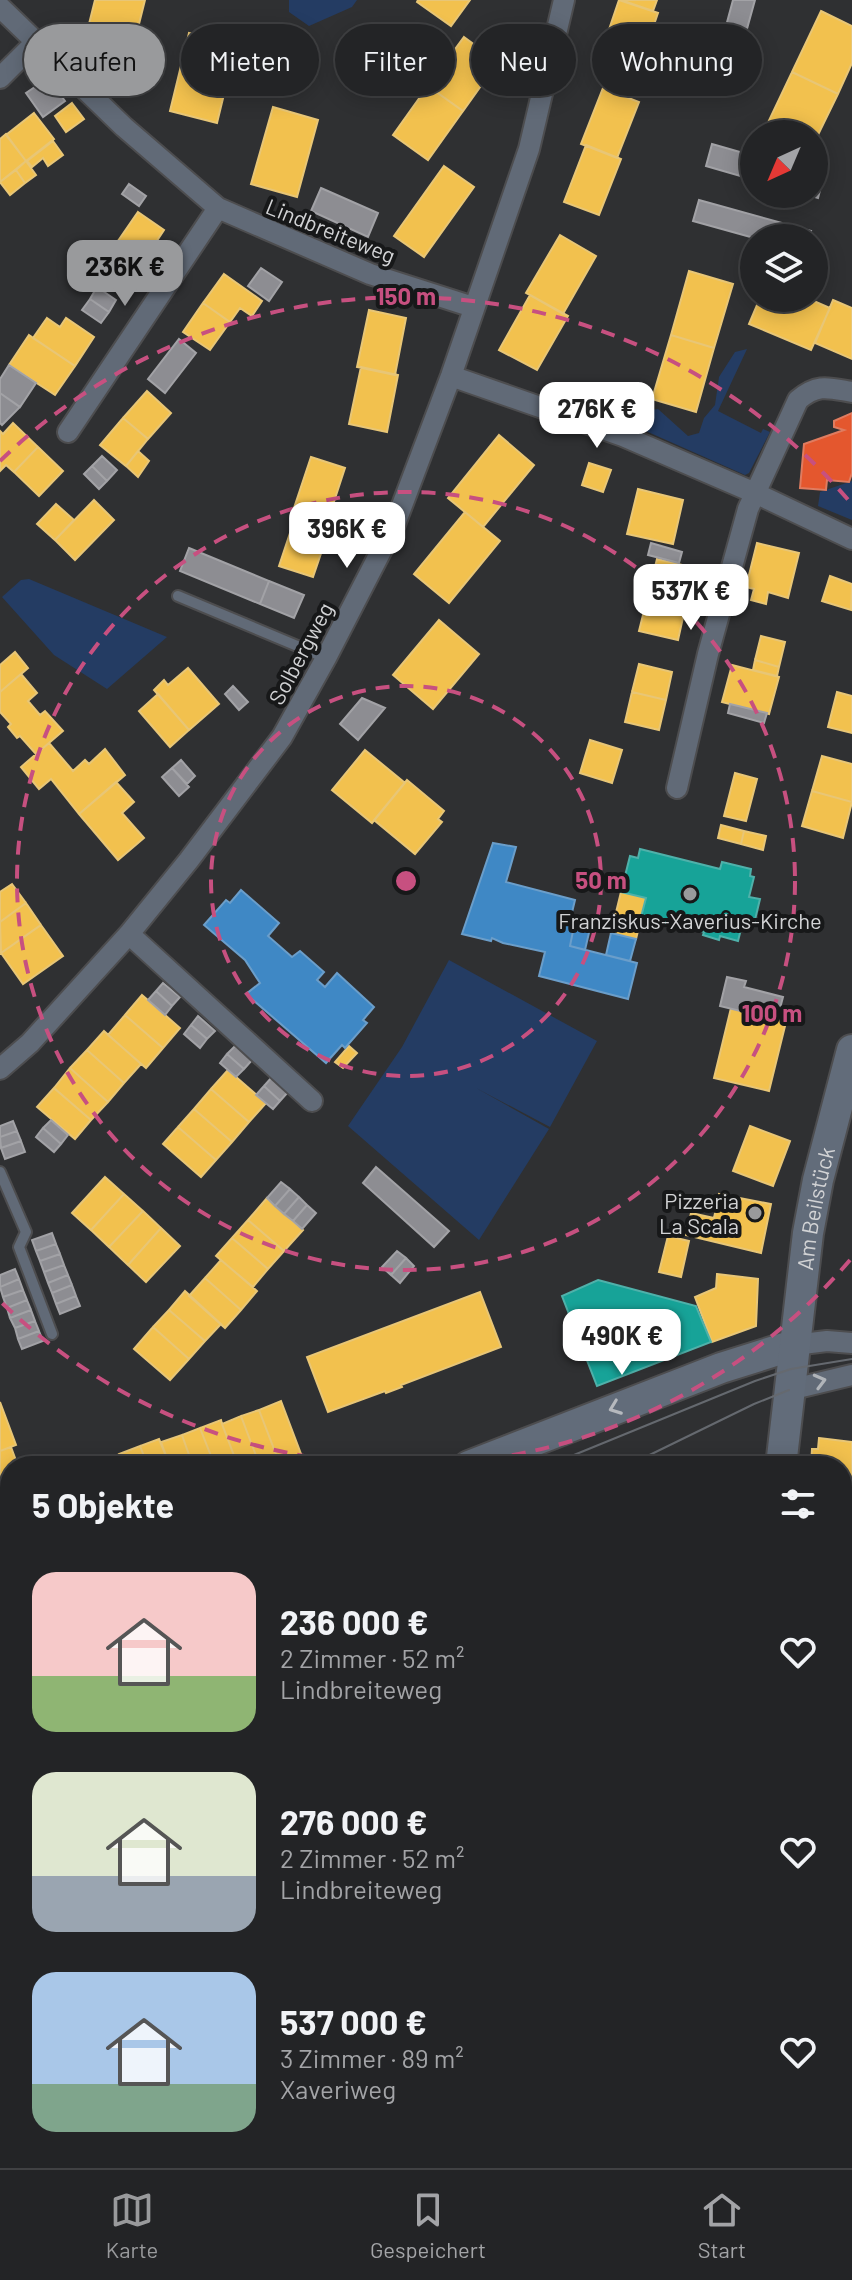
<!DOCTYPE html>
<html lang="de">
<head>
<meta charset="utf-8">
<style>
	body { margin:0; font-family:Barlow,sans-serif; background:#2f3032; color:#f1f3f6; height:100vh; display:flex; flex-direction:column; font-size:30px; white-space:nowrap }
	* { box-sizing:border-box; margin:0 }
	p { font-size:26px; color:#a3a4a7 }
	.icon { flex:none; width:44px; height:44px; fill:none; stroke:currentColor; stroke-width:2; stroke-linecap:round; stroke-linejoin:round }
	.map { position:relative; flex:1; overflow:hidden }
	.panel { position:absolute; left:0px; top:1456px; width:852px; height:712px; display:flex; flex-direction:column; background:#232426; border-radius:32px 32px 0 0; box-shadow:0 4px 20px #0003,0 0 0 2px #404143 }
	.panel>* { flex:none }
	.hud { position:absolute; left:24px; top:24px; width:804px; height:72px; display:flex; gap:16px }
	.needle { width:52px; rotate:224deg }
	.fabs { position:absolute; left:740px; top:120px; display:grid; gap:16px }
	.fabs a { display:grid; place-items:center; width:88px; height:88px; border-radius:50%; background:#232426; box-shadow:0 4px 20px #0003,0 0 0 2px #404143; font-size:40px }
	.price { position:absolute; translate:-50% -68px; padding:0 18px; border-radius:16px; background:#fff; color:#222; font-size:26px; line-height:52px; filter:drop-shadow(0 2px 4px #0008) }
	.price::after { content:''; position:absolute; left:50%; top:48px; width:24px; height:18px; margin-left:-12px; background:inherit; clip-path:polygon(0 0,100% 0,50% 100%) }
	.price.on { background:#999a9c; color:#111 }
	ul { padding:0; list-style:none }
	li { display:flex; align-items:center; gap:24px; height:200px; padding:0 32px }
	li span { display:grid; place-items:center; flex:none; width:224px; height:160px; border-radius:24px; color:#555 }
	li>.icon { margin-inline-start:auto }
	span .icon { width:96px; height:96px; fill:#fffc; stroke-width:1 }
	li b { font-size:34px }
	h2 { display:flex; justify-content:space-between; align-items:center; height:96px; padding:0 32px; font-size:34px }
	.tag { padding:0 28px; border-radius:36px; background:#232426; box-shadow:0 4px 20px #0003,0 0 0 2px #404143; font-size:28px; line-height:72px }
	.tag.on { background:#999a9c; color:#111 }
	.dock { display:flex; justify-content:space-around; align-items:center; height:112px; border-top:2px solid #404143; background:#232426; font-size:22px; color:#a3a4a7 }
	.dock a { display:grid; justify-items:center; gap:4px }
	.dock .on { color:#999a9c }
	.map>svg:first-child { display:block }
	.green { fill:#243c63 }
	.homes { fill:#f2c14e; stroke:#e8c676; stroke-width:2 }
	.shops { fill:#e4572e; stroke:#df7c60; stroke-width:2 }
	.schools { fill:#3f88c5; stroke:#6b9eca; stroke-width:2 }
	.public { fill:#17a398; stroke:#4fb1aa; stroke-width:2 }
	.industry { fill:#8d8d92; stroke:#a2a2a6; stroke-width:2 }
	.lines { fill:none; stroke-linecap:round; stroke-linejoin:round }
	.lane-casing { stroke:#4d4d4f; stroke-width:14 }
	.street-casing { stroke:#4d4d4f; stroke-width:24 }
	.secondary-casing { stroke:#4d4d4f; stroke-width:34 }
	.lane { stroke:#616a77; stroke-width:10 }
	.street { stroke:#616a77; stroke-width:20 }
	.secondary { stroke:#626c7a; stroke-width:30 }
	.tram { stroke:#65696f; stroke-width:2 }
	.oneway { stroke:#b0b4b9 }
	.oneway2 { stroke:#b6b9be }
	.ring { fill:none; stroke:#c75080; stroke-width:4; stroke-dasharray:14 10 }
	.poi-dot { fill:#999a9c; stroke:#171819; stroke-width:3 }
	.labels { text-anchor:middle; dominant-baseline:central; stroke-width:8; stroke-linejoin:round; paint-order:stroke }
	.street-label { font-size:22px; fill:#d2d3d5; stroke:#171819 }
	.poi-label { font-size:22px; fill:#d2d3d5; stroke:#171819 }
	.centre { fill:#c75080; stroke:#171819; stroke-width:4 }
	.ring-label { font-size:24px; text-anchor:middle; font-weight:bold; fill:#c75080; stroke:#171819; stroke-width:8; stroke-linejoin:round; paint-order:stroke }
</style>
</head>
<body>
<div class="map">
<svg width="852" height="2168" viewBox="0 0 852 2168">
	<rect width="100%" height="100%" fill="#2f3032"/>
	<!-- green -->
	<path class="green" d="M289 0H357L352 7 309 26 289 12Z
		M747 349 718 411 761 433 763 429 770 432 749 473 745 475 639 428 641 411 658 409 688 436 699 433 704 418 715 405 719 377 735 352Z
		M852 481V520L818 506 820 492Z
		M29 579 167 637 107 689 54 655 2 597 21 580Z
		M449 960 597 1041 550 1127 476 1088 549 1129 479 1240 348 1126 402 1047Z
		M852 2036V2168H765L772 2158H842V2051Z"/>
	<!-- homes -->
	<path class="homes" d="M95 0H145L133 48 86 36Z
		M418 0H470L451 26 417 2Z
		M619 0 658 13 638 72 599 59Z
		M621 0H657L653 11Z
		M821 11 852 26V63L838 94 792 72Z
		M189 33 236 45 217 123 170 111Z
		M464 37 498 62 463 111 428 86Z
		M792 72 838 94 814 143V134H770L764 131Z
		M428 86 463 111 428 160 393 135Z
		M603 88 639 102 617 158 581 144Z
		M72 103 84 119 66 132 55 116Z
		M273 107 318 120 297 197 251 184Z
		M34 113 54 139 26 161 6 135Z
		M6 134 26 161 0 182V139Z
		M53 141 63 155 48 166 43 158 32 167 27 161Z
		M586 145 621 159 599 215 564 202Z
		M26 161 36 175 25 183 16 170Z
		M444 166 474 187 424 257 394 236Z
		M16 170 25 183 10 195 0 182Z
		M138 212 164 230 145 259 118 241Z
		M560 235 596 256 563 314 526 293Z
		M118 241 145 259 125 288 98 270Z
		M689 271 733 284 714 348 671 335Z
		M224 274 262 301 252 316 240 308 230 322 203 303Z
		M530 295 568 316 537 370 499 350Z
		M760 298H807L830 308 811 350 749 324Z
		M833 300 852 308V359L815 343Z
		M203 303 230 322 210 350 183 332Z
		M369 310 406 318 395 375 357 367Z
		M47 318 60 327 66 318 94 337 75 366 33 338Z
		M29 335 75 366 55 395 9 365Z
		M671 335 714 348 696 412 652 399Z
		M361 367 398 375 387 432 349 424Z
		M147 391 171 413 148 439 123 418Z
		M123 418 148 439 126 466 100 445Z
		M13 423 38 447 14 472 6 465 0 471V431L3 434Z
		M499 435 534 465 483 527 448 498Z
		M38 447 63 471 39 496 14 472Z
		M138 451 149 461 138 477 126 466Z
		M311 457 345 468 327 523 293 511Z
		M589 463 611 470 603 492 582 485Z
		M638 489 683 500 673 544 627 534Z
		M94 500 114 520 75 560 55 540Z
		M56 504 74 520 55 540 37 524Z
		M297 512 331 524 313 577 279 566Z
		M465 512 500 541 449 603 414 574Z
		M757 543 799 553 788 598 768 592 766 604 751 600 754 589 746 587Z
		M657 559 695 568 686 604 648 595Z
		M830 576 852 584 851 610 822 601Z
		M648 595 686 604 678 640 639 631Z
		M439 620 479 654 433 709 393 675Z
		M761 636 785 642 779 667 755 660Z
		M15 652 28 668 0 692V665Z
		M755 660 779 667 777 676 753 670Z
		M639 664 672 672 666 700 632 692Z
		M732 665 779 677 769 714 722 702Z
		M188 668 219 704 189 730 154 690 164 680 168 685Z
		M21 674 37 693 28 701 40 715 45 711 63 731 36 754 20 736 17 738 8 727 11 724 0 712V692Z
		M632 692 666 700 659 730 625 722Z
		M837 692 852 696V733L828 727Z
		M158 694 189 730 170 747 139 711Z
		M590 740 622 750 612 783 580 773Z
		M49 743 73 771 85 760 89 764 105 749 125 775 79 814 51 779 39 789 21 767Z
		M365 750 405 783 372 823 332 790Z
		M822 756 852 764V802L812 791Z
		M735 773 757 779 746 821 724 816Z
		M407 780 444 811 438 819 442 822 415 854 374 820Z
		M116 782 134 802 122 813 144 838 118 860 79 814Z
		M812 791 852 802 843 838 802 826Z
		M721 825 744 831 741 844 718 838Z
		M744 831 766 836 763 850 741 844Z
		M12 884 26 903 0 922V892Z
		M621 892 646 898 636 939 611 933Z
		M26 903 41 925 1 953 0 922Z
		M41 925 63 956 23 984 1 953Z
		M142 995 180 1028 163 1048 125 1015Z
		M731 1008 786 1022 769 1091 714 1078Z
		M125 1015 163 1048 146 1068 108 1035Z
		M104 1031 141 1064 124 1083 87 1050Z
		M349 1046 357 1053 343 1068 335 1062Z
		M87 1050 124 1083 108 1102 70 1068Z
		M70 1068 108 1102 91 1120 54 1088Z
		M228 1070 266 1103 249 1122 211 1089Z
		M54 1088 91 1120 75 1139 37 1107Z
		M211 1089 249 1122 232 1142 194 1109Z
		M194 1109 232 1142 216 1160 178 1127Z
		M750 1126 790 1141 773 1186 733 1171Z
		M178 1127 216 1160 201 1177 163 1144Z
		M105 1177 124 1194 91 1230 72 1213Z
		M124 1194 143 1211 109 1247 91 1230Z
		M719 1194 771 1204 761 1253 686 1235 691 1213 714 1218Z
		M267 1198 303 1230 284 1251 248 1220Z
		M143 1211 161 1228 128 1265 109 1247Z
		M248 1220 284 1251 268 1269 232 1238Z
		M161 1228 180 1246 146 1282 128 1265Z
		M668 1236 689 1241 681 1277 659 1272Z
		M232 1238 268 1269 253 1287 216 1256Z
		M221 1260 257 1291 241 1310 205 1278Z
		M717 1274 758 1279 756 1326 712 1342 695 1297 716 1288Z
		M205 1278 241 1310 225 1328 189 1296Z
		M185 1291 221 1324 205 1341 169 1310Z
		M480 1292 501 1347 401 1385 402 1387 386 1393 385 1391 328 1412 307 1357Z
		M169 1310 205 1341 189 1359 153 1327Z
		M153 1327 189 1359 170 1380 134 1349Z
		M281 1401 301 1454 279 1462 259 1410Z
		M0 1402 16 1445 0 1451Z
		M259 1410 279 1462 269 1466H260L241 1416Z
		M241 1416 260 1466H238L222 1424Z
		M221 1420 222 1424 238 1466H215L200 1428Z
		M200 1428 215 1466H193L182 1435Z
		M182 1435 193 1466H170L161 1442Z
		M819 1438 852 1442V1502L843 1501V1508L842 1466H811L812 1449H818Z
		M159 1439 170 1466H148L140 1446Z
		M140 1446 148 1466H124L119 1454Z
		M11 1447 18 1466H10V1542L7 1543 0 1523V1451Z
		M842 1761 852 1766V1788L842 1809Z
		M10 1916V1986L0 1990V1920Z
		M34 2158H53L58 2168H18L16 2165Z
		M91 2158H126L130 2168H92L89 2160Z
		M299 2158 301 2168H253L252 2163 278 2158Z
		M469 2158H511L507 2168H489L469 2160Z
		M591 2158H636L631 2168H593L587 2165Z"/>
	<!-- shops -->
	<path class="shops" d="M852 413V473L849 482 827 480 826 490 800 488 804 444 844 430 834 427V421Z"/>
	<!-- schools -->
	<path class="schools" d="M493 843 516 847 506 882 575 900 569 925 574 926 570 946 637 963 628 999 539 976 545 952 503 943 492 938 491 941 462 934Z
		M241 890 279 923 268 936 292 957 300 951 324 972 317 980 325 987 337 973 374 1007 363 1020 367 1023 345 1048 342 1045 326 1063 246 994 260 983 245 960 204 925 226 900 230 903Z
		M571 919 591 924 585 950 570 946 574 926 569 925Z
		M611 933 636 939 630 961 606 955Z
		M847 1617 852 1624V1701L842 1703V1620Z"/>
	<!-- public -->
	<path class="public" d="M640 849 720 869 722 862 751 869 750 876 754 877 749 897 760 899 754 924 743 921 738 941 720 936 719 940 703 935 704 932 641 917 646 898 621 892 630 856 638 858Z
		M598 1280 696 1306 711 1342 597 1386 562 1296Z"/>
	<!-- industry -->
	<path class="industry" d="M733 0H755L735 72 715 67Z
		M48 78 65 101 43 117 26 93Z
		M712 144 754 156V180L706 166Z
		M814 172 824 175 818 198 805 194H814Z
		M129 184 146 196 139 206 122 194Z
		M321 188 378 213 368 237 311 211Z
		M699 200 811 231 809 238H754L693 221Z
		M261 268 282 282 269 301 248 286Z
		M97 287 116 300 109 312 90 299Z
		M90 299 109 312 101 323 82 310Z
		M179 339 196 353 165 393 148 379Z
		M9 365 36 383 20 407 0 393V379Z
		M0 393 20 407 2 425 0 423Z
		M102 456 117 470 107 481 92 466Z
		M92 466 107 481 99 489 84 474Z
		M651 543 682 552 679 563 648 555Z
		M189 548 269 581 260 604 180 571Z
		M269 581 304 595 294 618 260 604Z
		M233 686 248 702 239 710 225 694Z
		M362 698 385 708 358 740 340 724Z
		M730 704 767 713 764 723 728 713Z
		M181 760 195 776 187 784 172 768Z
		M172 768 189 787 179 796 162 777Z
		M727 977 746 981 744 987 783 997 777 1020 720 1006Z
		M163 983 180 997 172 1006 156 991Z
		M156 991 172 1006 165 1015 148 1000Z
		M198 1016 215 1031 207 1039 191 1025Z
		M191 1025 207 1039 200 1048 184 1034Z
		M235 1046 252 1060 244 1069 227 1054Z
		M227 1054 244 1069 236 1077 220 1063Z
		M272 1077 288 1092 280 1101 264 1086Z
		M264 1086 280 1101 273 1109 256 1095Z
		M51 1120 68 1135 61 1144 43 1128Z
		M13 1121 17 1131 0 1137V1126Z
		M43 1128 61 1144 54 1152 36 1137Z
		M17 1131 21 1141 1 1148 0 1137Z
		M21 1141 25 1152 5 1159 1 1148Z
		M376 1167 449 1231 434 1247 363 1183Z
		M281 1182 290 1189 275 1206 267 1198Z
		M290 1189 299 1197 284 1214 275 1206Z
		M299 1197 307 1205 293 1221 284 1214Z
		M307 1205 316 1213 302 1229 293 1221Z
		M52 1233 56 1244 36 1251 32 1240Z
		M56 1244 60 1254 40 1261 36 1251Z
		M397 1251 406 1258 391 1275 382 1267Z
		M60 1254 64 1265 44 1272 40 1261Z
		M406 1258 414 1266 400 1283 391 1275Z
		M64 1265 68 1275 48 1283 44 1272Z
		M15 1269 19 1279 0 1287V1275Z
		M68 1275 72 1285 52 1293 48 1283Z
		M19 1279 23 1290 3 1297 0 1287Z
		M72 1285 76 1296 56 1304 52 1293Z
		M23 1290 27 1300 7 1308 3 1297Z
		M76 1296 80 1306 60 1314 56 1304Z
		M27 1300 31 1310 10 1318 7 1308Z
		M31 1310 35 1321 15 1328 10 1318Z
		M35 1321 39 1331 18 1339 15 1328Z
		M39 1331 43 1341 22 1349 18 1339Z
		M6 2035 10 2059 3 2062 0 2055V2038Z
		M648 2158H681L676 2168H669Z"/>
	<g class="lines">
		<defs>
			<path id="lane" d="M178 596 326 658
				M0 1172 26 1232 19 1247 52 1334"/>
			<path id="street" d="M0 7 124 127 218 208 370 274 473 307
				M0 78 36 42
				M451 376 623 436 755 493 852 539
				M68 432 218 208
				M677 788 708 654 748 509 798 400C818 383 829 388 852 392
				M129 934 312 1101
				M0 1069 30 1043 129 934 189 860 282 737 326 658 395 524 451 376 529 149 564 0
				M794 1345 827 1341 852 1343
				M789 1390 852 1375
				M842 1534 852 1537
				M0 1751 10 1748
				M842 1831 852 1836
				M0 2136 10 2132
				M206 2158V2168
				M548 2168 554 2158"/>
			<g id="secondary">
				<path d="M469 1466 721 1368 794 1345"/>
				<path id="s1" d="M781 1466 808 1233 818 1180 852 1050"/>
				<path d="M0 1647 10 1643"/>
				<path d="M0 1711 10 1707"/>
			</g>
		</defs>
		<!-- lane casing -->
		<use href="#lane" class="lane-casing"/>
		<!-- street casing -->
		<use href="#street" class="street-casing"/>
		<!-- secondary casing -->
		<use href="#secondary" class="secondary-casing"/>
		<!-- lane -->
		<use href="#lane" class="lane"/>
		<!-- street -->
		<use href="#street" class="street"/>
		<!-- secondary -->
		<use href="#secondary" class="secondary"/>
		<!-- tram -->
		<path class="tram" d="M547 1466 755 1381 791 1369 852 1359
			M627 1466 754 1404 789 1390
			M0 1669 10 1666
			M0 1684 10 1680"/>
	</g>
	<!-- one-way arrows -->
	<defs><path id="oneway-chevron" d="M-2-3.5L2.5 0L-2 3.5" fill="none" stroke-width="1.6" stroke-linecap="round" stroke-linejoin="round" transform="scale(2)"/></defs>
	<use class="oneway" href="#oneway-chevron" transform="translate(820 1381) rotate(-15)"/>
	<use class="oneway2" href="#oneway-chevron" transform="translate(615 1408) rotate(159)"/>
	<!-- distance rings -->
	<g class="ring">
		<circle cx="406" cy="881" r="195"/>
		<circle cx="406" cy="881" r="389"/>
		<path d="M850 1260A584 584 0 0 1 0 1301M0 461A584 584 0 0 1 850 502"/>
	</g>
	<!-- markers -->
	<g class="poi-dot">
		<circle cx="690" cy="894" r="8"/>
		<circle cx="755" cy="1213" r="8"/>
	</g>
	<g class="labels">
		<!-- street labels -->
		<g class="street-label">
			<text transform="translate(331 230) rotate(22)">Lindbreiteweg</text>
			<text transform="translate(300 653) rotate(-62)">Solbergweg</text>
			<text stroke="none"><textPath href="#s1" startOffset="260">Am Beilstück</textPath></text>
		</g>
		<!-- poi labels -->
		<g class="poi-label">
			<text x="690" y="920">Franziskus-Xaverius-Kirche</text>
			<text x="739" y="1200" text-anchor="end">Pizzeria<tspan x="739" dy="25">La Scala</tspan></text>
		</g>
	</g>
	<circle cx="406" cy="881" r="12" class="centre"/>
	<g class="ring-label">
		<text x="406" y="305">150 m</text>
		<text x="601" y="889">50 m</text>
		<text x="772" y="1022">100 m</text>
	</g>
</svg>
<div class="fabs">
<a><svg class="needle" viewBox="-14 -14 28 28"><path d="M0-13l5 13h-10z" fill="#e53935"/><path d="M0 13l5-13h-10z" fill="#a3a4a7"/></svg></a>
<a><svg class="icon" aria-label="layers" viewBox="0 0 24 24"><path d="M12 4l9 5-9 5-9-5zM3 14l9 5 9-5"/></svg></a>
</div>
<b class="price on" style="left:125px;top:308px">236K €</b>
<b class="price" style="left:597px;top:450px">276K €</b>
<b class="price" style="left:347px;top:570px">396K €</b>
<b class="price" style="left:691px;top:632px">537K €</b>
<b class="price" style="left:622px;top:1377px">490K €</b>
<div class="hud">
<a class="tag on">Kaufen</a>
<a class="tag">Mieten</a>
<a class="tag">Filter</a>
<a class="tag">Neu</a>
<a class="tag">Wohnung</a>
</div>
<section class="panel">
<h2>5 Objekte<svg class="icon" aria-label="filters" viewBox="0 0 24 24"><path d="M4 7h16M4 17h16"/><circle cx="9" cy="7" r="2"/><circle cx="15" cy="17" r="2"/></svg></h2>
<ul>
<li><span style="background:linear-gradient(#f6c9c9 65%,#8fb573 0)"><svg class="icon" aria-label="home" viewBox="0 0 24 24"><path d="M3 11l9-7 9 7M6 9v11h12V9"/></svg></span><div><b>236 000 €</b><p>2 Zimmer · 52 m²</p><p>Lindbreiteweg</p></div><svg class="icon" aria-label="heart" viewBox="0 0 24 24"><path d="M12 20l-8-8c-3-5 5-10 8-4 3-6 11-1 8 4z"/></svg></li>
<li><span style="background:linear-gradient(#dfe7d0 65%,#9aa5b1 0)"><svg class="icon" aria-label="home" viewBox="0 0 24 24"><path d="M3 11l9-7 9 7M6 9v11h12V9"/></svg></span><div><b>276 000 €</b><p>2 Zimmer · 52 m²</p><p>Lindbreiteweg</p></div><svg class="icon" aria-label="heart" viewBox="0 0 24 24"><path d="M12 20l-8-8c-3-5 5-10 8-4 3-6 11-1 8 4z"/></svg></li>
<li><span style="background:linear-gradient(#a9c7e8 70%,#7fa58c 0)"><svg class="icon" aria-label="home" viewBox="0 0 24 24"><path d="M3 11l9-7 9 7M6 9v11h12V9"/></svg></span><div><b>537 000 €</b><p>3 Zimmer · 89 m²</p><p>Xaveriweg</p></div><svg class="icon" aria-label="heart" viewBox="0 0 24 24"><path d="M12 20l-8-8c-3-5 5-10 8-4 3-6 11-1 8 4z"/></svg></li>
</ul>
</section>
</div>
<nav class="dock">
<a class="on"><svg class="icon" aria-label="map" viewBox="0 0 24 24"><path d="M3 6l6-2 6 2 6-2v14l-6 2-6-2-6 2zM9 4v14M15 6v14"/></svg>Karte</a>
<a><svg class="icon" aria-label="saved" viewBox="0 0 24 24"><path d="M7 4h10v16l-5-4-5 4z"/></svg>Gespeichert</a>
<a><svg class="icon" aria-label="home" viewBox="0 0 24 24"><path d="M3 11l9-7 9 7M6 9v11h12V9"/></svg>Start</a>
</nav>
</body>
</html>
